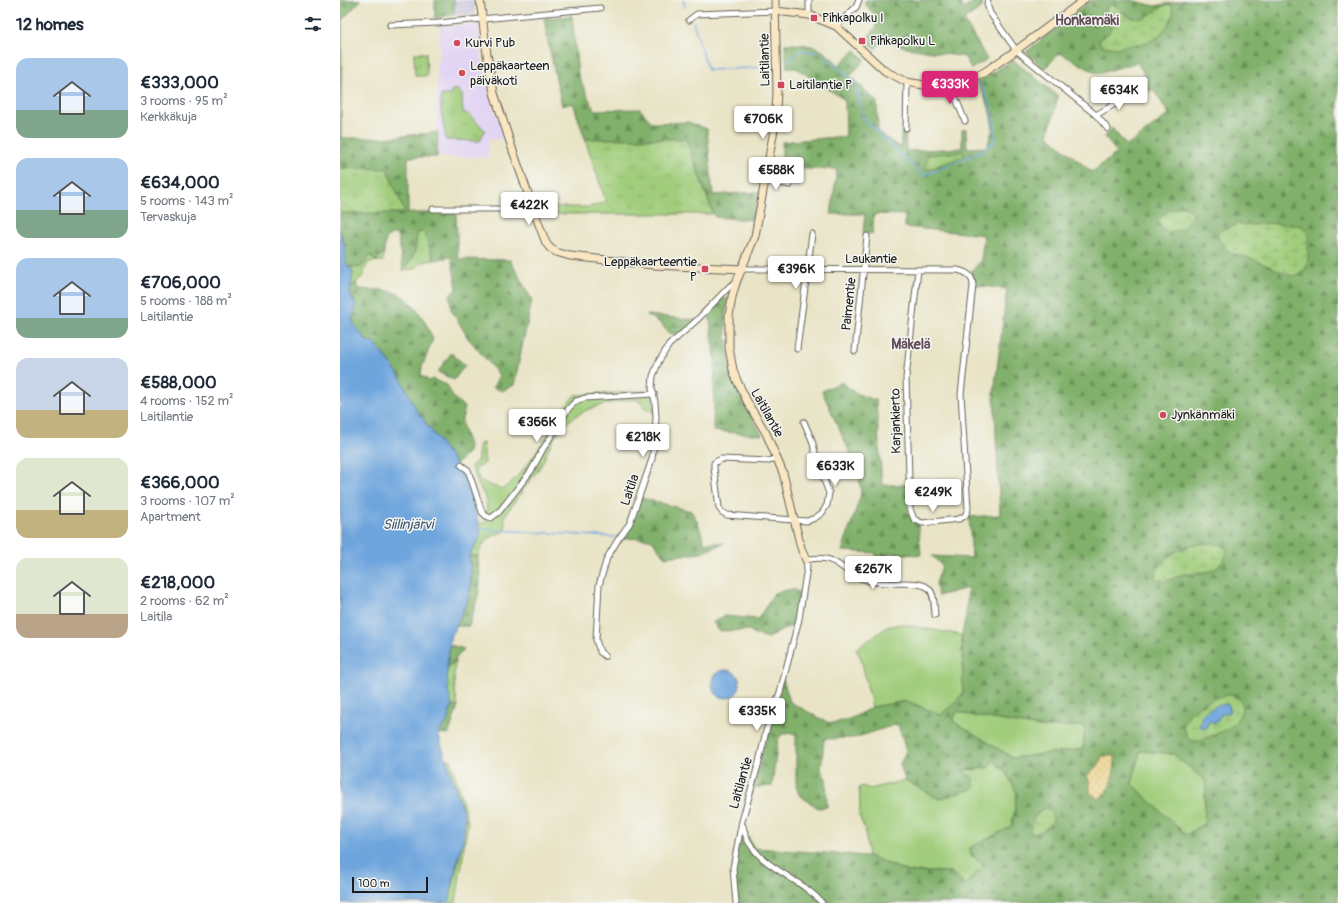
<!DOCTYPE html>
<html lang="en">
<head>
<meta charset="utf-8">
<style>
	body { margin:0; font-family:Pangolin,sans-serif; background:#f6f6f7; color:#1f2937; height:100vh; display:flex; flex-direction:column; font-size:15px; white-space:nowrap }
	* { box-sizing:border-box; margin:0 }
	p { font-size:13px; color:#747a83 }
	.icon { flex:none; width:22px; height:22px; fill:none; stroke:currentColor; stroke-width:2; stroke-linecap:round; stroke-linejoin:round }
	.map { position:relative; flex:1; overflow:hidden }
	.drawer { display:flex; flex-direction:column; background:#fff; width:340px }
	.drawer>* { flex:none }
	.scale { position:absolute; left:12px; bottom:10px; width:76px; box-sizing:border-box; padding-left:4px; border:2px solid #1c1c1c; border-top:0; font-size:11px; line-height:14px; white-space:nowrap; color:#1c1c1c; -webkit-text-stroke:3px #f6f6f2; paint-order:stroke }
	.price { position:absolute; translate:-50% -34px; padding:0 9px; border-radius:4px; background:#fff; color:#222; font-size:13px; line-height:26px; filter:drop-shadow(0 1px 2px #0008) }
	.price::after { content:''; position:absolute; left:50%; top:24px; width:12px; height:9px; margin-left:-6px; background:inherit; clip-path:polygon(0 0,100% 0,50% 100%) }
	.price.current { background:#db2777; color:#fff }
	ul { padding:0; list-style:none }
	li { display:flex; align-items:center; gap:12px; height:100px; padding:0 16px }
	li span { display:grid; place-items:center; flex:none; width:112px; height:80px; border-radius:12px; color:#555 }
	li>.icon { margin-inline-start:auto }
	span .icon { width:48px; height:48px; fill:#fffc; stroke-width:1 }
	li b { font-size:17px }
	h2 { display:flex; justify-content:space-between; align-items:center; height:48px; padding:0 16px; font-size:17px }
	main { display:flex; flex:1; min-height:0 }
	.map>svg:first-child { display:block }
	.built { fill:#e2d4f3 }
	.industrial { fill:url(#industrial-furrows) }
	.green { fill:#a1cd7b; stroke:#5e744c }
	.forest { fill:url(#forest-firs); stroke:#4e6644; fill-rule:evenodd }
	.wetland { fill:url(#wetland-marsh); stroke:#5e744c; fill-rule:evenodd }
	.sand { fill:url(#sand-dots); stroke:#857b5d }
	.park { fill:url(#park-tufts); stroke:#5e744c }
	.water { fill:#6ea5dd; stroke:#45607c }
	.lines { fill:none; stroke-linecap:round; stroke-linejoin:round }
	.stream { stroke:#6ea5dd; stroke-width:1.5 }
	.street-casing { stroke:#646258; stroke-width:7 }
	.secondary-casing { stroke:#646258; stroke-width:9 }
	.street { stroke:#fff; stroke-width:5 }
	.secondary { stroke:#f9e7c3; stroke-width:7 }
	.poi-dot { fill:#d1495b; stroke:#f6f6f2; stroke-width:1.5 }
	.labels { text-anchor:middle; dominant-baseline:central; stroke-width:3; stroke-linejoin:round; paint-order:stroke }
	.poi-label { font-size:13px; fill:#1c1c1c; stroke:#f6f6f2; text-anchor:start }
	.street-label { font-size:13px; fill:#1c1c1c; stroke:#f6f6f2 }
	.neighbourhood-label { font-size:14px; font-weight:bold; fill:#624d5b; stroke:#f6f6f2 }
	.water-label { font-size:14px; font-style:italic; fill:#415a73; stroke:#f6f6f2 }
</style>
</head>
<body>
<main>
<section class="drawer">
<h2>12 homes<svg class="icon" aria-label="filters" viewBox="0 0 24 24"><path d="M4 7h16M4 17h16"/><circle cx="9" cy="7" r="2"/><circle cx="15" cy="17" r="2"/></svg></h2>
<ul>
<li><span style="background:linear-gradient(#a9c7e8 65%,#7fa58c 0)"><svg class="icon" aria-label="home" viewBox="0 0 24 24"><path d="M3 11l9-7 9 7M6 9v11h12V9"/></svg></span><div><b>€333,000</b><p>3 rooms · 95 m²</p><p>Kerkkäkuja</p></div></li>
<li><span style="background:linear-gradient(#a9c7e8 65%,#7fa58c 0)"><svg class="icon" aria-label="home" viewBox="0 0 24 24"><path d="M3 11l9-7 9 7M6 9v11h12V9"/></svg></span><div><b>€634,000</b><p>5 rooms · 143 m²</p><p>Tervaskuja</p></div></li>
<li><span style="background:linear-gradient(#a9c7e8 75%,#7fa58c 0)"><svg class="icon" aria-label="home" viewBox="0 0 24 24"><path d="M3 11l9-7 9 7M6 9v11h12V9"/></svg></span><div><b>€706,000</b><p>5 rooms · 188 m²</p><p>Laitilantie</p></div></li>
<li><span style="background:linear-gradient(#c9d6e8 65%,#c2b280 0)"><svg class="icon" aria-label="home" viewBox="0 0 24 24"><path d="M3 11l9-7 9 7M6 9v11h12V9"/></svg></span><div><b>€588,000</b><p>4 rooms · 152 m²</p><p>Laitilantie</p></div></li>
<li><span style="background:linear-gradient(#dfe7d0 65%,#c2b280 0)"><svg class="icon" aria-label="home" viewBox="0 0 24 24"><path d="M3 11l9-7 9 7M6 9v11h12V9"/></svg></span><div><b>€366,000</b><p>3 rooms · 107 m²</p><p>Apartment</p></div></li>
<li><span style="background:linear-gradient(#dfe7d0 70%,#b9a48a 0)"><svg class="icon" aria-label="home" viewBox="0 0 24 24"><path d="M3 11l9-7 9 7M6 9v11h12V9"/></svg></span><div><b>€218,000</b><p>2 rooms · 62 m²</p><p>Laitila</p></div></li>
</ul>
</section>
<div class="map">
<svg width="998" height="903" viewBox="0 0 998 903">
	<defs>
		<pattern id="industrial-furrows" width="10" height="10" patternUnits="userSpaceOnUse"><rect width="10" height="10" fill="#c5c0da"/><path d="M-1 1l2-2M0 10L10 0M9 11l2-2" fill="none" stroke="#a9a4ba"/></pattern>
		<pattern id="forest-firs" width="22" height="20" patternUnits="userSpaceOnUse"><rect width="22" height="20" fill="#80b06b"/><path d="M5 1l3.5 6h-7zM16 11l3.5 6h-7z" fill="#688e57"/></pattern>
		<pattern id="wetland-marsh" width="20" height="14" patternUnits="userSpaceOnUse"><rect width="20" height="14" fill="#a1cd7b"/><path d="M1 5h8M5 5V1M11 12h8M15 12V8" fill="none" stroke="#8aaf6a"/></pattern>
		<pattern id="sand-dots" width="8" height="8" patternUnits="userSpaceOnUse"><rect width="8" height="8" fill="#eeda9e"/><path d="M2 2h.1M6 6h.1" fill="none" stroke="#ccba88" stroke-width="1.8" stroke-linecap="round"/></pattern>
		<pattern id="park-tufts" width="24" height="20" patternUnits="userSpaceOnUse"><rect width="24" height="20" fill="#a1cd7b"/><path d="M3 7l-1-3M5 7V3M7 7l1-3M15 17l-1-3M17 17v-4M19 17l1-3" fill="none" stroke="#8aaf6a"/></pattern>
	</defs>
	<rect width="100%" height="100%" fill="#f6f6f2"/>
	<filter id="ink" filterUnits="userSpaceOnUse"><feTurbulence type="fractalNoise" baseFrequency=".025" numOctaves="2"/><feDisplacementMap in="SourceGraphic" scale="8" xChannelSelector="R" yChannelSelector="G"/><feConvolveMatrix kernelMatrix="1 2 1 2 8 2 1 2 1" color-interpolation-filters="sRGB"/></filter>
	<filter id="wash" filterUnits="userSpaceOnUse"><feTurbulence type="fractalNoise" baseFrequency=".012" numOctaves="4" result="noise"/><feDisplacementMap in="SourceGraphic" scale="16" xChannelSelector="R" yChannelSelector="G"/><feGaussianBlur stdDeviation="0.9" result="paint"/><feColorMatrix in="noise" values="0 0 0 0 0 0 0 0 0 0 0 0 0 0 0 0 0 1.4 0 .05"/><feComposite in="paint" operator="in"/></filter>
	<g filter="url(#wash)">
		<rect width="100%" height="100%" fill="#e9e4c6"/>
		<!-- built -->
		<path class="built" d="M139 24 141 54 150 99 165 139H148V157H97V57L100 56V26Z"/>
		<!-- industrial -->
		<path class="industrial" d="M114 0H135V16L114 15Z"/>
		<!-- green -->
		<path class="green" d="M84 232 94 260 83 262 74 269 63 270C76 255 75 252 77 233Z
			M44 251 43 261 29 262 24 270V275L16 283 11 286 13 272 9 267H21L31 255 36 262Z
			M312 388 316 417 312 410H306L299 401 295 399C261 404 233 408 213 440 208 448 205 459 200 467 188 484 175 500 164 517L166 531C150 536 143 540 138 556H129L141 536 138 523H146L147 500 139 486 131 466 138 460V445L143 443 145 463 136 469C137 484 151 485 163 489 190 469 208 432 227 404L235 395 308 391Z
			M560 624 622 635 623 694 601 715 567 701 532 707 521 658 516 649 547 627Z
			M116 660C112 676 115 691 118 707L112 706 108 691 107 669Z
			M617 711 629 715 701 727 745 726 743 749 673 758 613 721Z
			M800 750 833 754 866 781 864 824 846 835 792 784Z
			M106 758 111 760 128 822 116 903H109V901L123 841 125 818Z
			M653 760 666 772 677 793 672 826 630 848 631 855 644 865 625 885 611 872H569L528 856 525 829 519 816 520 805 519 788 522 786 530 789 565 780 599 799 621 770 648 768Z"/>
		<!-- forest -->
		<path class="forest" d="M0 0H21L2 20 1 138H45L98 132 97 157H68V213H116L118 259 170 260 192 300 174 385 162 391 153 387 159 375 128 338 111 309 110 295 117 288 111 257 94 260 84 232 77 233C75 252 76 255 63 270L58 237 54 234 46 238 44 251 36 262 31 255 21 267H9L6 263 5 248 0 230V213H65L47 169 0 168Z
			M95 0H114V15H110L95 18Z
			M526 0H619L624 9 636 0H642V7L624 20 647 59 631 69 625 57 567 48 545 39 535 49 525 40 535 29 538 18 524 3Z
			M752 0H791L815 6 846 0H998V903H397L393 868 403 826 414 848 528 856 569 872H611L625 885 644 865 631 855 630 848 672 826 677 793 666 772 653 760 648 768 621 770 633 778 635 788 599 799 565 780 560 764 566 751 558 724 514 738 484 739 481 770 486 779 487 807 478 808 459 795 456 786V733L443 734 438 739 432 786 412 788 443 679 450 702 487 722 495 723 512 718 532 707 567 701 601 715 623 694 622 635 626 615 628 588 598 596 596 583 602 566 592 556 632 558 629 517 660 515 654 393 667 289 633 285 629 274 641 260 644 235 565 227V215L534 214 532 234 523 232 525 214H491L497 169H442V142L506 136 505 100 456 68H447L445 44C474 44 479 46 499 65L515 50 525 59 510 76 537 102 538 132 561 148V132H565L566 151 622 148V130L626 129 627 148 647 147 653 128 649 107 637 82 673 60 718 96 708 136 752 172 777 153 765 137 772 128 787 146 829 114 813 89 802 95 797 87 808 81 797 62 758 74 720 53 704 69 686 52ZM869 543 867 572C858 572 851 575 842 574L837 577 832 553 839 551 847 546ZM886 695H893L899 699 885 730 856 742 844 724C851 707 870 701 886 695ZM617 711 629 715 701 727 745 726 743 749 673 758 613 721ZM800 751 833 754 866 781 864 824 846 835 792 784ZM762 756H776L773 770 751 793 750 783 747 775 759 765Z
			M232 16 238 75 254 110 300 109 312 123 348 122 367 129 373 195 419 192 414 220 375 217 346 139H245L233 103 222 106 208 42 204 18Z
			M16 283 18 289C28 290 39 289 49 291 73 296 84 319 93 339L82 367 81 375 89 381 92 379 107 385 113 397 125 408C124 413 121 419 122 423 126 444 138 448 116 464L77 411 60 377 51 364 35 344 27 341 15 326 12 319V315L14 311V301L10 294 11 286Z
			M383 297 388 301 385 316 387 349 407 408 422 435 373 431 375 357 369 313Z
			M307 315 357 320 341 334H330L319 322Z
			M111 353 125 365 114 380 98 372Z
			M502 382C513 392 521 397 536 400L542 485H569L570 509 578 522 581 555 548 553 547 579 536 578V553L502 551 521 494 519 473 482 391Z
			M298 497 351 511 357 521 365 543H384L361 553 325 557 311 539 279 538 290 523Z
			M129 556H138C138 565 140 574 140 582 139 597 133 612 129 626H116C122 614 129 601 131 587 133 577 130 566 129 556Z
			M452 589 460 592 456 620 453 627H448L428 638 415 634 409 630 379 631 373 622 384 616 418 619 434 593Z
			M110 645 124 649 107 669Z
			M112 706 118 707 108 735 98 734 107 722Z"/>
		<!-- wetland -->
		<path class="wetland" d="M772 4C779 7 782 14 790 17 806 24 816 6 830 4L833 10V15L827 26 818 37 812 41 777 48 761 46 759 40 769 33 771 27 766 10 768 6Z
			M845 206 850 210 852 215 843 230 824 232 818 222C821 212 835 207 845 206Z
			M928 223 962 226 968 234V260L965 271 954 276 949 275 915 260 891 253 887 249 877 236 879 231 898 224 916 225Z
			M869 543 881 545 888 550C884 564 874 573 859 572 853 576 849 573 843 574 839 575 829 581 824 582L814 577C823 553 845 545 869 543Z
			M886 695C894 694 899 698 903 705 901 716 894 726 885 730L856 742 849 740 843 728C846 709 869 700 886 695ZM890 708 880 716 877 722 875 723 870 721 868 723 866 728H864L859 725 862 719Z
			M705 808 711 812 713 820C707 830 701 832 690 834 692 820 692 817 705 808Z"/>
		<!-- sand -->
		<path class="sand" d="M762 756H776C773 773 773 788 759 799L750 793V783L747 775 759 765Z"/>
		<!-- park -->
		<path class="park" d="M74 53H86L87 76H75Z
			M112 90H118L122 95 123 113H127L145 130 140 141 106 140 101 111V95H110Z
			M245 139H346L373 214H202L200 207H249L266 202Z
			M623 152 624 156 587 170V155Z
			M0 168 47 169 65 213H0Z"/>
		<!-- water -->
		<path class="water" d="M0 230 5 248 6 263 13 272 10 293 16 306 12 319 15 326 27 341 35 344 51 364 60 377 77 411 116 464 119 470H124L140 529 141 536 129 556 131 571V587L127 601 110 639 107 669 108 691 112 706 107 722 98 734 125 818 123 841 116 867 109 903H0Z
			M372 684a14 14 0 1 1 28 0a14 14 0 1 1-28 0Z
			M886 704 889 705 890 711 888 713H884L880 716 877 722 875 723 870 721 868 723 866 728 861 727 859 725 862 720 861 716C869 708 875 706 886 704Z"/>
		<g class="lines">
			<!-- stream -->
			<path class="stream" d="M343 0 345 7
				M353 22 368 70 432 67
				M448 61 461 50 480 53 506 74 517 88 523 118 583 176 635 154 655 141C656 116 650 102 639 81
				M140 529 275 537"/>
		</g>
	</g>
	<g filter="url(#ink)">
		<g class="lines">
			<defs>
				<path id="street" d="M648 0 647 4 650 13 676 50 756 115 768 129
					M469 15V0
					M349 20 357 14 436 11
					M50 25 98 23 260 8
					M496 26 516 7 519 0
					M610 84 625 121
					M756 115 794 93
					M566 128 567 82
					M426 180 450 185
					M93 209H193
					M403 269 617 270C627 272 632 275 633 285L621 394 628 509 625 516 619 519 582 523 574 519 570 509 566 378 578 270
					M457 349 472 234
					M515 351 527 236
					M437 458 429 461 381 459 374 463V468L379 508 382 512 387 515 467 521 475 518 482 513 487 505 489 493 478 464 472 440 464 422
					M121 465 128 470 142 512 146 516 151 518 159 512 191 471 203 449 229 408 236 401 245 398 314 394
					M265 656 260 652 256 640 259 585 267 558 279 538 290 523 312 459 315 436 316 417 315 402 312 388 313 376 319 361 329 345 357 320 390 286 396 283
					M403 826C410 866 459 875 482 903
					M396 903 393 868 402 821 419 762 426 731 440 692 459 619 467 567 466 560C499 552 500 574 527 580 533 582 541 583 548 583 558 584 578 581 587 587 595 592 594 607 595 615"/>
				<path id="secondary" d="M140 0 147 54 154 93 172 148 198 222 206 243 210 248 216 252 230 256 257 259 313 265 403 269
					M435 0 437 93 435 124 415 236 396 283 392 297 389 316V348L393 370 398 383 410 407 426 433 443 473 461 548 466 560
					M436 11 469 15 496 26 545 71 567 82 584 85 610 84 625 81 643 73 671 54 744 0"/>
			</defs>
			<!-- street casing -->
			<use href="#street" class="street-casing"/>
			<!-- secondary casing -->
			<use href="#secondary" class="secondary-casing"/>
			<!-- street -->
			<use href="#street" class="street"/>
			<!-- secondary -->
			<use href="#secondary" class="secondary"/>
		</g>
	</g>
	<!-- markers -->
	<g class="poi-dot">
		<rect x="470" y="14" width="8" height="8" rx="2"/>
		<rect x="518" y="37" width="8" height="8" rx="2"/>
		<circle cx="117" cy="43" r="4"/>
		<circle cx="122" cy="73" r="4"/>
		<rect x="437" y="81" width="8" height="8" rx="2"/>
		<rect x="361" y="265" width="8" height="8" rx="2"/>
		<circle cx="823" cy="415" r="4"/>
	</g>
	<g class="labels">
		<!-- poi labels -->
		<g class="poi-label">
			<text x="482" y="18">Pihkapolku I</text>
			<text x="530" y="41">Pihkapolku L</text>
			<text x="125" y="43">Kurvi Pub</text>
			<text x="130" y="66">Leppäkaarteen<tspan x="130" dy="15">päiväkoti</tspan></text>
			<text x="449" y="85">Laitilantie P</text>
			<text x="357" y="262" text-anchor="end">Leppäkaarteentie<tspan x="357" dy="15">P</tspan></text>
			<text x="831" y="415">Jynkänmäki</text>
		</g>
		<!-- street labels -->
		<g class="street-label">
			<text transform="translate(425 60) rotate(-91)">Laitilantie</text>
			<text x="531" y="259">Laukantie</text>
			<text transform="translate(509 304) rotate(-84)">Paimentie</text>
			<text transform="translate(427 413) rotate(61)">Laitilantie</text>
			<text transform="translate(556 421) rotate(-91)">Karjankierto</text>
			<text transform="translate(290 490) rotate(-71)">Laitila</text>
			<text transform="translate(401 783) rotate(-74)">Laitilantie</text>
		</g>
		<!-- neighbourhood labels -->
		<g class="neighbourhood-label">
			<text x="747" y="20">Honkamäki</text>
			<text x="571" y="344">Mäkelä</text>
		</g>
		<!-- water labels -->
		<g class="water-label">
			<text x="68" y="524">Siilinjärvi</text>
		</g>
	</g>
</svg>
<div class="scale">100 m</div>
<b class="price current" style="left:610px;top:105px">€333K</b>
<b class="price" style="left:779px;top:111px">€634K</b>
<b class="price" style="left:423px;top:140px">€706K</b>
<b class="price" style="left:436px;top:191px">€588K</b>
<b class="price" style="left:189px;top:226px">€422K</b>
<b class="price" style="left:456px;top:290px">€396K</b>
<b class="price" style="left:197px;top:443px">€366K</b>
<b class="price" style="left:303px;top:458px">€218K</b>
<b class="price" style="left:495px;top:487px">€633K</b>
<b class="price" style="left:593px;top:513px">€249K</b>
<b class="price" style="left:533px;top:590px">€267K</b>
<b class="price" style="left:417px;top:732px">€335K</b>
</div>
</main>
</body>
</html>
